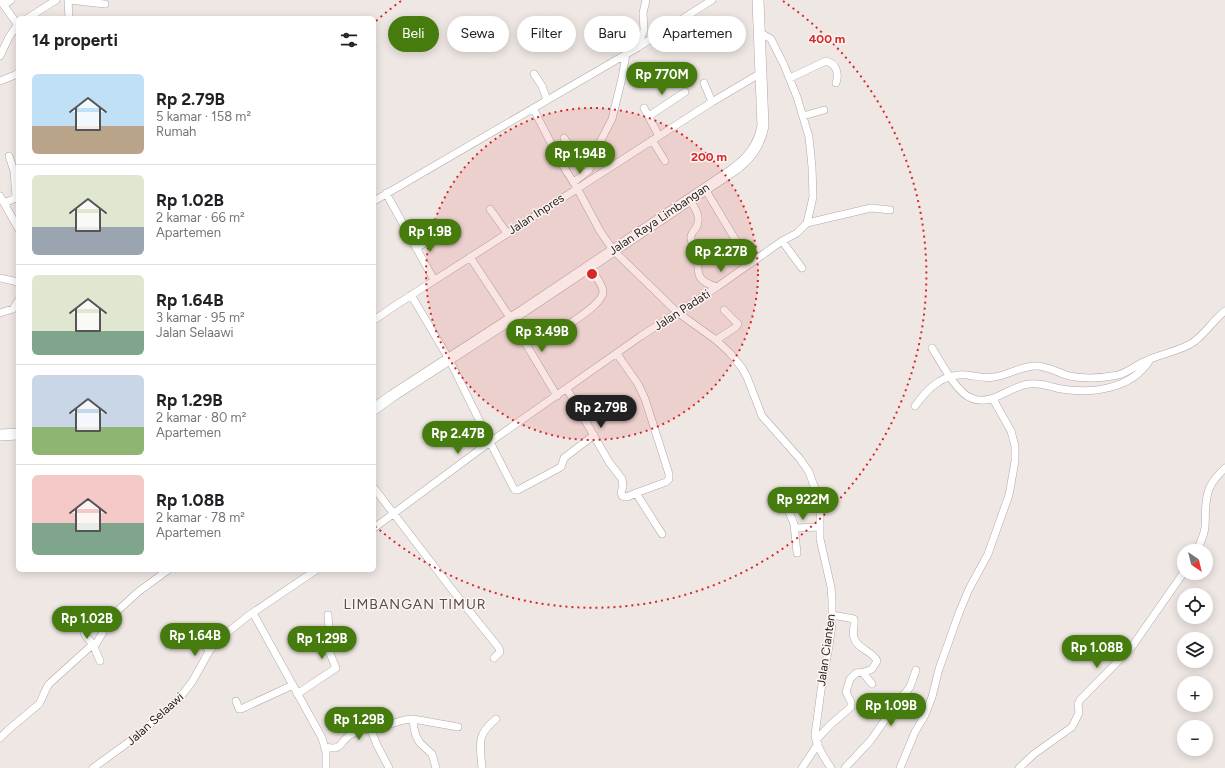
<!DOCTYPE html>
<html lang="id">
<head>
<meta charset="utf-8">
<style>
	body { margin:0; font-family:Figtree,sans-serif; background:#f6f6f6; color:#202124; height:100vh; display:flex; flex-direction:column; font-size:15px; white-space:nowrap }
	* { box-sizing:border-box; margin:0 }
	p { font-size:13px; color:#757577 }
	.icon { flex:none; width:22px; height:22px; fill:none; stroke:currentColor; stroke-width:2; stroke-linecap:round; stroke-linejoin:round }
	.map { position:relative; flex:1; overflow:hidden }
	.side { position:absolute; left:16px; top:16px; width:360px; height:556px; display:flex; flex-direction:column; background:#fff; border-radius:6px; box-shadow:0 2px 10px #0003 }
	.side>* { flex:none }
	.banner { position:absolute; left:388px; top:16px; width:380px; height:36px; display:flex; gap:8px }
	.needle { width:26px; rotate:145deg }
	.fabs { position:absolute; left:1177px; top:544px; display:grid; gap:8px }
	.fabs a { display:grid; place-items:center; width:36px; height:36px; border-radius:50%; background:#fff; box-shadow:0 2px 10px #0003; font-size:20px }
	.price { position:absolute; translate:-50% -34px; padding:0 9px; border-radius:14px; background:#467b0e; color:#fff; font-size:13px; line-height:26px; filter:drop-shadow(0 1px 2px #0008) }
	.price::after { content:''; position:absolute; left:50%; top:24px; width:12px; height:9px; margin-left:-6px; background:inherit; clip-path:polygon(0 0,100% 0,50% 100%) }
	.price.current { background:#222; color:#fff }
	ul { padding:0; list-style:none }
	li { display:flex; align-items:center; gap:12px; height:100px; padding:0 16px }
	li+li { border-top:1px solid #e0e0e0 }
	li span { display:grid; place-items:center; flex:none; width:112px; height:80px; border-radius:6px; color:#555 }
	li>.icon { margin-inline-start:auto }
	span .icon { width:48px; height:48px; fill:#fffc; stroke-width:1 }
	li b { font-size:17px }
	h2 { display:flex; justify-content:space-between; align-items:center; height:48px; padding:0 16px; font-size:17px }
	.chip { padding:0 14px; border-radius:18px; background:#fff; box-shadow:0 2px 10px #0003; font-size:14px; line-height:36px }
	.chip.current { background:#467b0e; color:#fff }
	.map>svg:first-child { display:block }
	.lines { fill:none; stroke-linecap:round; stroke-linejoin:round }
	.minor-casing { stroke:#b1a9a6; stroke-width:8 }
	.highway-casing { stroke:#b1a9a6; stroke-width:12 }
	.minor { stroke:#fff; stroke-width:7 }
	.highway { stroke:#fff; stroke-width:11 }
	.ring { fill:none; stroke:#d62828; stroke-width:2; stroke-dasharray:2 4 }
	.labels { text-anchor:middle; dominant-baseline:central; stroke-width:3; stroke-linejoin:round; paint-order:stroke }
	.street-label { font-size:12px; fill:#221f1e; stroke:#fdf4f1 }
	.quarter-label { font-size:14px; letter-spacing:1px; fill:#564f4c; stroke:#fdf4f1 }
	.centre { fill:#d62828; stroke:#fdf4f1; stroke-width:2 }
	.ring-label { font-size:12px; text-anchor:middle; font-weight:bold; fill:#d62828; stroke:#fdf4f1; stroke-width:3; stroke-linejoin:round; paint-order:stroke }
</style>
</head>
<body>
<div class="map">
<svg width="1225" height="768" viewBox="0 0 1225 768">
	<rect width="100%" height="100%" fill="#efe7e4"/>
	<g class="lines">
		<defs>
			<path id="minor" d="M0 0 18 25
				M68 0 69 18
				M69 0 105 4
				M4 5 11 0
				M28 18 56 0
				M637 48 644 30 643 13 646 0
				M0 56 9 37 18 24
				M534 74 542 86 547 100
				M790 78 826 61C837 64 839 74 836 83
				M0 81 15 75 18 73
				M704 83 712 102
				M533 108 560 161 577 188 600 231 613 250 677 312 716 340 730 353 742 368 747 377 762 416 800 459 809 472 820 503V539L831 587 832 600V625L829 646 821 690 815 735C816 746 825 759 831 768
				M644 108 659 136
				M649 116 685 92
				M803 116 824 110
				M564 138 575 155 573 159 564 167
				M652 140 665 161
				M574 182 589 170 598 146 612 119 622 78 626 54
				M705 189 750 264
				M386 193 434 280
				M0 196 18 228
				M689 199C695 208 702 217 696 228 694 230 692 232 691 236 690 241 694 246 696 251 701 271 691 279 717 287
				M374 201 635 49 712 0
				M4 203 16 198 14 171 9 156
				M490 209 507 233
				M807 223 871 208 890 210
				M782 241 802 268
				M416 248 437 236 443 231
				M470 257 511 319 557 396
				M0 278 18 282
				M0 313 13 309 18 301
				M374 320 396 305 712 102 761 73
				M560 330C570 323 604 304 603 291 602 283 593 273 589 266
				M716 340 736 327 738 324 724 310
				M932 348C941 362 956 392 971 398 992 407 1009 386 1029 384 1040 382 1051 387 1061 389 1092 394 1131 389 1149 361
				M617 354 638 384 645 399 669 474V479L666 482 636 493 662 534
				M567 389 609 462 622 479 623 487 621 492 622 496 627 497 636 493
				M915 406C928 388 943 373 967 375 976 376 985 379 994 377 1009 375 1022 365 1038 366 1049 367 1059 373 1069 376 1084 379 1103 378 1118 375 1129 372 1137 364 1148 360 1163 353 1182 351 1195 341 1206 332 1214 320 1225 311
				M594 435 564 458 561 467 518 490H515L513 487 490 442 641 336 717 287 782 241 797 233 807 223 813 197 812 167 809 137 797 97 784 65 771 39 759 32
				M374 488 450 587 499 648 500 652 494 658
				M782 495 794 524 797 553
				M374 528 490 442 449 359 411 295
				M795 528 820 527
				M1197 551C1200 543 1204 536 1205 527 1206 514 1204 500 1210 487 1213 480 1219 474 1225 468
				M253 613 322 738 326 752V768
				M168 644 179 632 184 631 210 650
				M100 661 94 647 102 634 107 620
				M863 673 872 684
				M297 694 336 668 327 646 329 630 328 615
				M236 701 239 709H241L293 685
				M413 719 458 727
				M371 730 404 720 413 719 414 728 416 736 420 743 432 754 436 768
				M0 738 8 730 39 704C43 698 44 691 49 684L91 646V642L85 635 84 632 103 623 112 616 138 592 168 570
				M816 740 830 725 851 707V702L846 692 850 679 856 673 865 672 872 669 877 661C873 651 857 649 854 638 852 632 855 625 854 619L832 615
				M325 747C342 751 339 743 350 735 355 732 363 730 369 729L371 730 377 745 389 768
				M93 768 137 736 178 700 192 682 210 650 223 636 248 616 316 570
				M482 768C480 744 476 735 496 719
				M802 768 818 744
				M845 768 871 740 892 710 910 687 916 670
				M900 768 915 732 925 715 932 697 939 669 959 613 969 589 988 554 1009 495 1015 461V446L1011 431 993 399
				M1019 768 1034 754 1072 727 1079 713 1078 704 1080 700 1131 648 1184 572"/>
			<path id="highway" d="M374 409 392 396 523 311 732 171C749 159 759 146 763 126L758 0
				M0 435 18 434"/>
		</defs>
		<!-- minor casing -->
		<use href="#minor" class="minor-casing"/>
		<!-- highway casing -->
		<use href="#highway" class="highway-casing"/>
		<!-- minor -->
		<use href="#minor" class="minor"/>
		<!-- highway -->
		<use href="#highway" class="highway"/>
	</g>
	<!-- distance rings -->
	<circle cx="592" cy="274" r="166" fill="#d62828" fill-opacity=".12"/>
	<g class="ring">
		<circle cx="592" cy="274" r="166"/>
		<path d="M376 21A333 333 0 0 1 401 1M783 1A333 333 0 1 1 376 527"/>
	</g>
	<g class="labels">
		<!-- street labels -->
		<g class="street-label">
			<text transform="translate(536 214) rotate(-33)">Jalan Inpres</text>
			<text transform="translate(659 219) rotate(-34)">Jalan Raya Limbangan</text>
			<text transform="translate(682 310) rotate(-33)">Jalan Padati</text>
			<text transform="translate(826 650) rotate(-82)">Jalan Cianten</text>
			<text transform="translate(155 719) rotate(-42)">Jalan Selaawi</text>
		</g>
		<!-- quarter labels -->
		<g class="quarter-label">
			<text x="415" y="604">LIMBANGAN TIMUR</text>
		</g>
	</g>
	<circle cx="592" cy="274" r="6" class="centre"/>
	<g class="ring-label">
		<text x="827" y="43">400 m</text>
		<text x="709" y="161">200 m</text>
	</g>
</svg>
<div class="fabs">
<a><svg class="needle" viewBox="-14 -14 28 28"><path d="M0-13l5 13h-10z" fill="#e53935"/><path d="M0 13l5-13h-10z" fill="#757577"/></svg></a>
<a><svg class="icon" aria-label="locate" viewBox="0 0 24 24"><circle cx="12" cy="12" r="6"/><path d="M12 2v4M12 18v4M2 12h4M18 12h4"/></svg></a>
<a><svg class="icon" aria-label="layers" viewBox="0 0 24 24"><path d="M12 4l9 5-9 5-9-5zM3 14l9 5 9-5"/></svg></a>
<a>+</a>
<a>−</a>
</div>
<b class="price" style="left:662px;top:96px">Rp 770M</b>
<b class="price" style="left:580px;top:175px">Rp 1.94B</b>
<b class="price" style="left:430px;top:253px">Rp 1.9B</b>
<b class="price" style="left:721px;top:273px">Rp 2.27B</b>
<b class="price" style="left:542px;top:353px">Rp 3.49B</b>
<b class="price current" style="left:601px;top:429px">Rp 2.79B</b>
<b class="price" style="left:458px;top:455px">Rp 2.47B</b>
<b class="price" style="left:803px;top:521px">Rp 922M</b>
<b class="price" style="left:87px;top:640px">Rp 1.02B</b>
<b class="price" style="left:195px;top:657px">Rp 1.64B</b>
<b class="price" style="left:322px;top:660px">Rp 1.29B</b>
<b class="price" style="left:1097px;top:669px">Rp 1.08B</b>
<b class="price" style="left:891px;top:727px">Rp 1.09B</b>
<b class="price" style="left:359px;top:741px">Rp 1.29B</b>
<div class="banner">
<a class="chip current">Beli</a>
<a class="chip">Sewa</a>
<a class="chip">Filter</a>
<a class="chip">Baru</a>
<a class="chip">Apartemen</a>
</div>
<section class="side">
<h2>14 properti<svg class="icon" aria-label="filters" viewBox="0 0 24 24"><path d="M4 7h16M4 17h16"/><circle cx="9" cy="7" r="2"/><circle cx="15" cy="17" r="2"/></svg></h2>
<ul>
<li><span style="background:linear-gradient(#bfe0f5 65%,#b9a48a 0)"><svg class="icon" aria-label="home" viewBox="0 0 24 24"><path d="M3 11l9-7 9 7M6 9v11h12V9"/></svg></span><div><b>Rp 2.79B</b><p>5 kamar · 158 m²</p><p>Rumah</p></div></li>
<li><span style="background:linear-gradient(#dfe7d0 65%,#9aa5b1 0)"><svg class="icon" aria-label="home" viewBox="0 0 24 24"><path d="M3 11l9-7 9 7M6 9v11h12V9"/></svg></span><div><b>Rp 1.02B</b><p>2 kamar · 66 m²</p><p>Apartemen</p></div></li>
<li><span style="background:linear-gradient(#dfe7d0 70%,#7fa58c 0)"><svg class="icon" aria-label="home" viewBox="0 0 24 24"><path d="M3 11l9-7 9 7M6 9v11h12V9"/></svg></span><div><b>Rp 1.64B</b><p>3 kamar · 95 m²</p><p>Jalan Selaawi</p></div></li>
<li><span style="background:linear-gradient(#c9d6e8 65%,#8fb573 0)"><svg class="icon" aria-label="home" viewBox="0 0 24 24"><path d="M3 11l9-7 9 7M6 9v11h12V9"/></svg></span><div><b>Rp 1.29B</b><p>2 kamar · 80 m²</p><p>Apartemen</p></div></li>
<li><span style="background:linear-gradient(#f6c9c9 60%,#7fa58c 0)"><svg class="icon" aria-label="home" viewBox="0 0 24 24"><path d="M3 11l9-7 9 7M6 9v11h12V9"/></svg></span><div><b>Rp 1.08B</b><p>2 kamar · 78 m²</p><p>Apartemen</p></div></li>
</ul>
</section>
</div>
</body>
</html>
